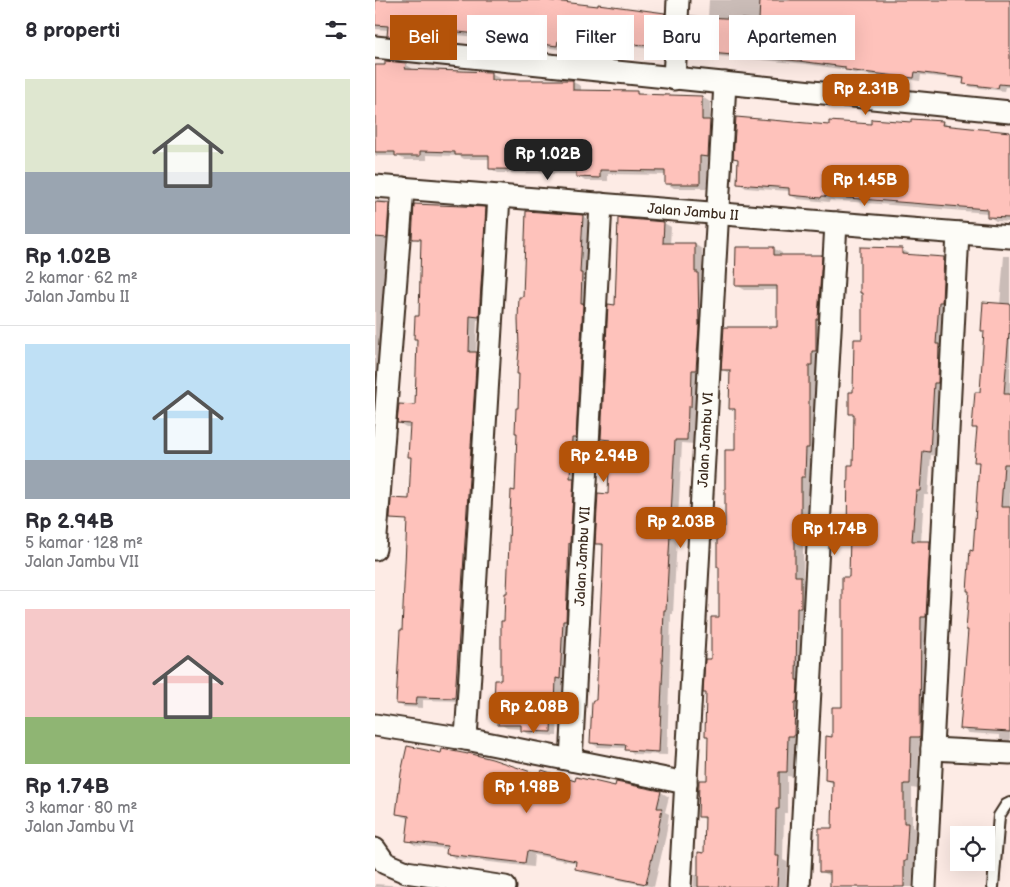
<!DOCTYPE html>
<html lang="id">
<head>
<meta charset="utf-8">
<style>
	body { margin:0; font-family:"Balsamiq Sans",sans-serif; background:#f7f7f7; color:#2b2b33; height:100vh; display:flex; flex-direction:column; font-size:19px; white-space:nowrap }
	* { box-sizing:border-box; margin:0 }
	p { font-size:16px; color:#7c7c81 }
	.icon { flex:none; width:28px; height:28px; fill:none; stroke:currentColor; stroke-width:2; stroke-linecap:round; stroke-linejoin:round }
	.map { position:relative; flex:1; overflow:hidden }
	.drawer { display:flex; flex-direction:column; background:#fff; width:375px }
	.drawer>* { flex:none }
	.banner { position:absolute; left:15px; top:15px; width:475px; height:45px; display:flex; gap:10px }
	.controls { position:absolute; left:575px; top:826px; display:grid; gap:10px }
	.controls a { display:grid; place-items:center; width:45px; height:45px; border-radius:0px; background:#fff; box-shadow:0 5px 20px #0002; font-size:25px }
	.price { position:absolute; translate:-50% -42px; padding:0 11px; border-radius:10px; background:#b45309; color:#fff; font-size:16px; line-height:32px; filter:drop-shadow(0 1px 2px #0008) }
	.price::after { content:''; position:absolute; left:50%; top:30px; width:15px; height:11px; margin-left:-8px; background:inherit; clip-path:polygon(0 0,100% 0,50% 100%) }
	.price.on { background:#222; color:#fff }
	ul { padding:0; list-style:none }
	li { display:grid; align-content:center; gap:10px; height:265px; padding:0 25px }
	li+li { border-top:1px solid #e1e1e2 }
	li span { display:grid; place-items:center; height:155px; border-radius:0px; color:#555 }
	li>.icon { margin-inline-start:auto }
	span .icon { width:90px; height:90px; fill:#fffc; stroke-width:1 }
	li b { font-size:21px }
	h2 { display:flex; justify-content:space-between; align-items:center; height:60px; padding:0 25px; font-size:21px }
	.pill { padding:0 18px; border-radius:0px; background:#fff; box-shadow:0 5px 20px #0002; font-size:18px; line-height:45px }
	.pill.on { background:#b45309; color:#fff }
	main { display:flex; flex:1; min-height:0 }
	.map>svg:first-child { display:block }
	.shadow { fill:#0003 }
	.building { fill:#fec2bb; stroke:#3b2a1e }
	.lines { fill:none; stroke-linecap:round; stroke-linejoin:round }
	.service-casing { stroke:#3b2a1e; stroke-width:14 }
	.minor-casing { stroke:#3b2a1e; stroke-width:25 }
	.service { stroke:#fdfcf7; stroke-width:10 }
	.minor { stroke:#fdfcf7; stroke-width:21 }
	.labels { text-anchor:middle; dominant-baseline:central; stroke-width:4; stroke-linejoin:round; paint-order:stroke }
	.street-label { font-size:14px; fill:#3b2a1e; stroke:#fdfcf7 }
</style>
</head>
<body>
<main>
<section class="drawer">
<h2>8 properti<svg class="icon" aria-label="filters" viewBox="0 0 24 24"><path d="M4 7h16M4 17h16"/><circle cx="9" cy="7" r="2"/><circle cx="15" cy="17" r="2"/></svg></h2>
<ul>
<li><span style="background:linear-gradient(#dfe7d0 60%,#9aa5b1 0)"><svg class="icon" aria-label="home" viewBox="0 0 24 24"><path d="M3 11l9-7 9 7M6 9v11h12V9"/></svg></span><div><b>Rp 1.02B</b><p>2 kamar · 62 m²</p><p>Jalan Jambu II</p></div></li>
<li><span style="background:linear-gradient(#bfe0f5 75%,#9aa5b1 0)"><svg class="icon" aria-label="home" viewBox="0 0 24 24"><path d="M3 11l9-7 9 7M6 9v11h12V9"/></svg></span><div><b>Rp 2.94B</b><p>5 kamar · 128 m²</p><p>Jalan Jambu VII</p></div></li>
<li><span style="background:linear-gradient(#f6c9c9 70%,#8fb573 0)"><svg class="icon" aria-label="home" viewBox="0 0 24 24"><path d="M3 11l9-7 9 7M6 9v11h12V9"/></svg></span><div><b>Rp 1.74B</b><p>3 kamar · 80 m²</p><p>Jalan Jambu VI</p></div></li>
</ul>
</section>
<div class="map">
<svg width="635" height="887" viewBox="0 0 635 887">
	<rect width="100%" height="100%" fill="#fdebe5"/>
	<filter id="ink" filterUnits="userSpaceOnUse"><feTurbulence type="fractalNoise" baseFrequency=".02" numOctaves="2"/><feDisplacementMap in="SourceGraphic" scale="10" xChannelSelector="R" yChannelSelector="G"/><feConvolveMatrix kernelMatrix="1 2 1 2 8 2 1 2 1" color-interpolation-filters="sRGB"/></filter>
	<g filter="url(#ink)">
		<!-- shadow -->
		<path class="shadow" d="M0 0H161L289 14 298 19 296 52 254 46 252 57 191 45 190 50 161 46 152 42 72 34V37L42 35 41 42 22 40 14 35V30L0 29Z
			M334 0H635V87H630L629 91 596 87 589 83 590 80 546 75 545 81 478 73 472 70 431 64 321 54 314 50 333 17Z
			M30 64 38 69V71L116 74 124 78V81L198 82 206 86V91L261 92 267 96 327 97 335 102V121L343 126 341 160H333L332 188H299L291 183 292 175 233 174V181H210L202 176V174L123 173 115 168V159H89L84 156 52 155V160H30L23 156H0V66Z
			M567 122 576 127 635 132V222L621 221 613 216V213L455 200 454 202 423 199 415 195V191L371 188 363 183 364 160 360 158 455 126Z
			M0 200 13 201 21 205 0 486Z
			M110 209 117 213 111 320H102L101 353 109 358 87 701 48 700V708L29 707 22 703 28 631 33 521 30 519 35 501 37 458 35 456 36 427H31L24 423 41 406 43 340 41 338 45 318 47 242 38 238Z
			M152 213 208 216 215 221 191 682H188L186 710H183L182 736 154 734 147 730V729L132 728 125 724V705L120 702 127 681 130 623 141 492 143 434 141 433 144 410Z
			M289 223 296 227 295 245 319 244 327 249V275L330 277 323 411H320L319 444 307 443 298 614H296L292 755 259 754 252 748 223 747 216 743 222 701 229 547 221 543 234 495 236 443 227 439 241 306Z
			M398 248 407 253V256L446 257 454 261 445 369H442V452L438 481H434V541H428V579L434 582 427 740H421L420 777 412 776V813H409L408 860 412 862 411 887H319V875H324L330 854 331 820 324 816 334 781V736L332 694 330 693 345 618 351 528 361 452V411L356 408V374L348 370 403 329 404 290H370L361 285Z
			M526 249 535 254V256L569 258 577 263 563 456 556 455 553 495H549L546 542H555L563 547 553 741H544L543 789 537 788V827L541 829 537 887H456V876L445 871 458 829 459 784 452 780 459 738 468 709 476 578V536L474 534 479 466 480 416 475 413 488 340Z
			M629 256H635V744L625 739V735L594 733 586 728 605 464 601 461 603 430 599 427 606 393 610 332 607 330 625 305Z
			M166 776 241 788 242 783 286 792 294 797 290 812 294 814 291 835 279 887 209 873 201 868 202 863 159 855 158 867 80 858 72 853 73 849 40 845 32 840 35 819 22 814Z
			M0 884 28 886 31 887H0Z"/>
		<!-- building -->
		<path class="building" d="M0 0H169L223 6V4L290 13 288 48 246 42 244 53 183 41 182 46 151 42V39L64 30V33L34 31 33 38 12 36 13 26 0 25Z
			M385 0H635V85L624 84 623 88 588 84 589 78 540 72 539 78 470 70V67L424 61 313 51 315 16 384 20Z
			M10 61 31 63 30 69 116 72V80H198V90L262 91V94L327 96V120H335L333 157 325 156V184H290V171L225 170V178L201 177V170L114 169V155H80V152L45 151V156H20V152H0V65H10Z
			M361 117 454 125V121L496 124V119L536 122V119L568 121 567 125 635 132V218L612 217V209L447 196 446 198 414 195V188L362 184 363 159 358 158Z
			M0 202 14 203 12 238 0 237Z
			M39 204 111 207 104 317 95 316 94 352H102L80 698 42 697 41 705 21 704 25 630H27L32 520 15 519 16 498 34 499 36 457H33L35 424 22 423 24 404 40 405 42 339H39L40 316H44L46 239H37Z
			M151 211 208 215 205 273H207L206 303H208L201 438H197L195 478H199L195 543H194L191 621H188L185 679 181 678 180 707H177L176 732 146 731V725H123L124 703H119L120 680H126V621H129L130 593H132L136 490 140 491 142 433H140L141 408H143L144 374H142L144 348 143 319 144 297H148Z
			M243 218 289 222 288 243H320V272H323L324 327 321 370H317L316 407H313L312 440H300L291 610H289L287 663H288L284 752 250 750 251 745 215 743 217 702 218 700H221L227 576 228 544H220L223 493 233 494 235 440 226 439 233 304 240 305Z
			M361 247H399V255H447L443 319H441V351H437V365H434V448H431L430 477H426V537H420V576H426V608H422L421 680H423L422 702H420L419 736H413L412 772H404V809H401L400 856H404L402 887H323V852L329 853 330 817H323L324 780H332L333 736H330L331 693H328L330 659H336V617H344V567H342V527H350V450H360V409H354L355 370H346L349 327H402V286H360Z
			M485 247 527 248V254L569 257 567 302H564L561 344H564L563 383H559L555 452 548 451 545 491H541L537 541H555L551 617H546L545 737H536L535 784H529V823H533L531 861H529V887H455V872H444V828H457L458 781 450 780 451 736 457 737V707H467V577H474L475 535H472L473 465H478L479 414H474V392H478L479 339H487V293H485Z
			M608 302 635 304V334L634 333 629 394H635V464H629L626 507H635V732L585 729 593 630H591L594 591H592L595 550 598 551 604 462H599L602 428H597L600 392H605L609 331H606Z
			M32 746 66 753 67 749 93 754V753L117 759 165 775 167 770 200 781 201 777 240 786 241 782 286 791 282 808H287L283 831 271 884 200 869 201 861 152 851 150 863 71 854 72 846 31 841 34 816 21 814 26 773Z"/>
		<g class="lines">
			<defs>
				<path id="service" d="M618 887 624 816 631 805 635 803"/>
				<g id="minor">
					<path d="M0 47C212 70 423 90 635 112"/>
					<path d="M299 79 303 0"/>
					<path id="s1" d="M0 186 635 237"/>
					<path d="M0 549 28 188"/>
					<path d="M0 725 91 739 311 783"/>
					<path d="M91 739 124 196"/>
					<path d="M557 749 635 753"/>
					<path id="s2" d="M196 760 226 204"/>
					<path d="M0 849 10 863 31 872 130 887"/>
					<path id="s3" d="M305 887 350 83"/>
					<path d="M424 887 461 223"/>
					<path d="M550 887 583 233"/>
				</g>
			</defs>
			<!-- service casing -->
			<use href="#service" class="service-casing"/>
			<!-- minor casing -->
			<use href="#minor" class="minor-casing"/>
			<!-- service -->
			<use href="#service" class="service"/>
			<!-- minor -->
			<use href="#minor" class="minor"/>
		</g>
	</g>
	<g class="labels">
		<!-- street labels -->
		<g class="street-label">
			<text stroke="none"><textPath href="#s1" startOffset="319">Jalan Jambu II</textPath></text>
			<text stroke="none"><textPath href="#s3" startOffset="448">Jalan Jambu VI</textPath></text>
			<text stroke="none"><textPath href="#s2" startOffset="204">Jalan Jambu VII</textPath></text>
		</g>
	</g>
</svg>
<div class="controls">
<a><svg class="icon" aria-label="locate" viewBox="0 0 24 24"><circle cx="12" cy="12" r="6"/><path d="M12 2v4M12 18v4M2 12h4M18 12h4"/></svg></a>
</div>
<b class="price" style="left:491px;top:116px">Rp 2.31B</b>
<b class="price on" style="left:173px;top:181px">Rp 1.02B</b>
<b class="price" style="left:490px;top:207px">Rp 1.45B</b>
<b class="price" style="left:229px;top:483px">Rp 2.94B</b>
<b class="price" style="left:306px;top:549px">Rp 2.03B</b>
<b class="price" style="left:460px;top:556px">Rp 1.74B</b>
<b class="price" style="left:159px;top:734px">Rp 2.08B</b>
<b class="price" style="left:152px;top:814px">Rp 1.98B</b>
<div class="banner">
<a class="pill on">Beli</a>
<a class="pill">Sewa</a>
<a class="pill">Filter</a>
<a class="pill">Baru</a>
<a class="pill">Apartemen</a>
</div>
</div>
</main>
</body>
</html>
